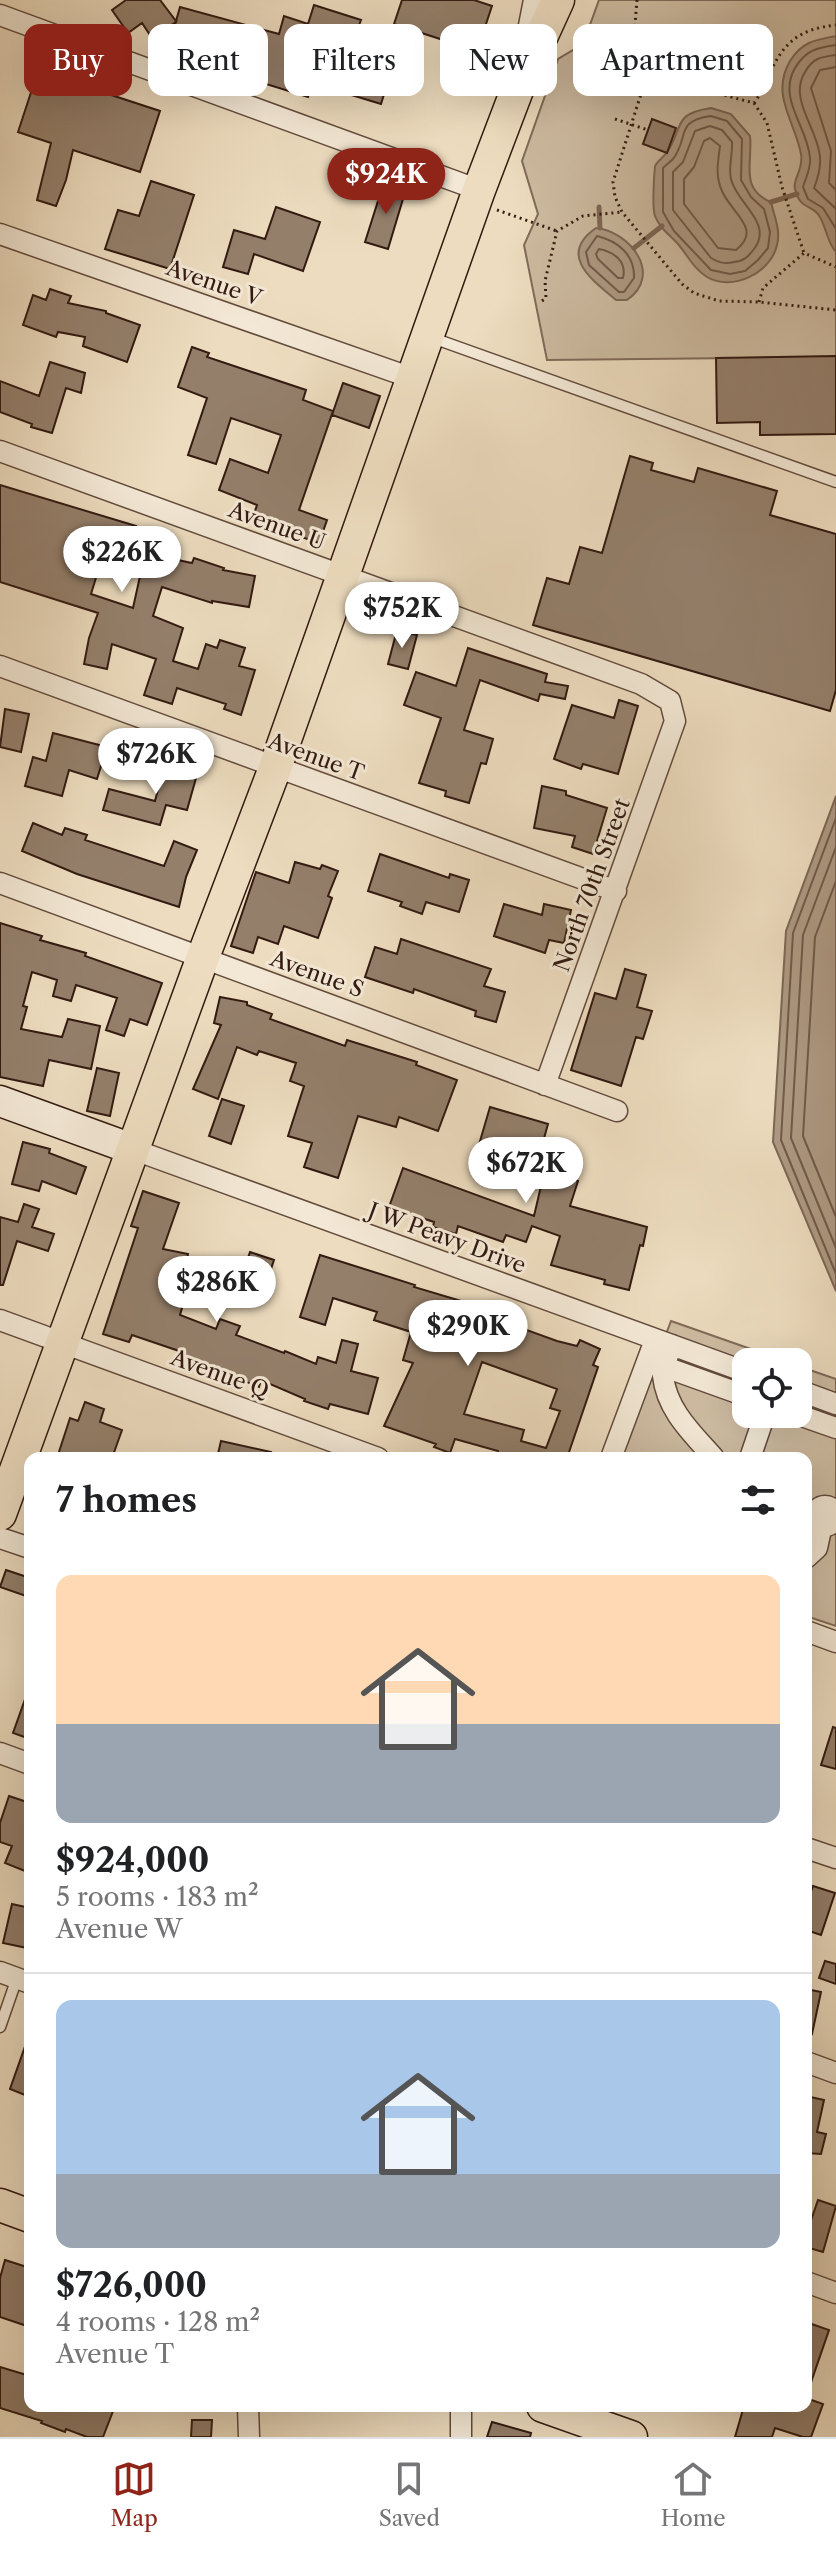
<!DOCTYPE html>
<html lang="en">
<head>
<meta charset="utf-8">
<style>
	body { margin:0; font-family:"Libre Caslon Text",serif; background:#f2f2f2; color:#202124; height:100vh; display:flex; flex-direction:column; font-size:30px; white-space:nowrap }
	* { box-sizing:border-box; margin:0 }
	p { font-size:26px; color:#757577 }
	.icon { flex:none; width:44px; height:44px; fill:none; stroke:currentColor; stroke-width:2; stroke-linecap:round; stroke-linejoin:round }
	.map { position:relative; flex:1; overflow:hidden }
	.side { position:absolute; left:24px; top:1452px; width:788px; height:960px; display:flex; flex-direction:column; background:#fff; border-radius:16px; box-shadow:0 8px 32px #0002 }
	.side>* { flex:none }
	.hud { position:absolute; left:24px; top:24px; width:788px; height:72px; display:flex; gap:16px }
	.buttons { position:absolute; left:732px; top:1348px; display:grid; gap:16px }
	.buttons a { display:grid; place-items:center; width:80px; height:80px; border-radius:16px; background:#fff; box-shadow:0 8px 32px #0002; font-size:40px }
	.price { position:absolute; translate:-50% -68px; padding:0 18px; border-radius:28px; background:#fff; color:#222; font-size:26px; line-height:52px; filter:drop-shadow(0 2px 4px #0008) }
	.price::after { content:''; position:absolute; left:50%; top:48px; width:24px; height:18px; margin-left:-12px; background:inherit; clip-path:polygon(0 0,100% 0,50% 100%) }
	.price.active { background:#8f2418; color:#fff }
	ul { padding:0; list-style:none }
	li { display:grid; align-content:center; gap:16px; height:424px; padding:0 32px }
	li+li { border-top:2px solid #e0e0e0 }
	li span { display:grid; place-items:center; height:248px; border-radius:16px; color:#555 }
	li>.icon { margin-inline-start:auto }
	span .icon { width:144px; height:144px; fill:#fffc; stroke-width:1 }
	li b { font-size:34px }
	h2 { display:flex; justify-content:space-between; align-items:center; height:96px; padding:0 32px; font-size:34px }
	.chip { padding:0 28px; border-radius:16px; background:#fff; box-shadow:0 8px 32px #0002; font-size:28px; line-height:72px }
	.chip.active { background:#8f2418; color:#fff }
	.tab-bar { display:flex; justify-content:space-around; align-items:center; height:112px; border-top:2px solid #e0e0e0; background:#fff; font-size:22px; color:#757577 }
	.tab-bar a { display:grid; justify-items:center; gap:4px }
	.tab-bar .active { color:#8f2418 }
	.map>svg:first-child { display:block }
	.green { fill:#cdbba1; stroke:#806a59; stroke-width:2 }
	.water { fill:#ae9a84; stroke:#7d6756; stroke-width:2 }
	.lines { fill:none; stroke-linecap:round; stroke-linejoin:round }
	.shore { stroke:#705a4a; stroke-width:2 }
	.stream { stroke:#7d6756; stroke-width:5 }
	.building { fill:#947f6b; stroke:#331a11; stroke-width:2; fill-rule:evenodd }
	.lane-casing { stroke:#624a3c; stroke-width:13 }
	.street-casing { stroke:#624a3c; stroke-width:23 }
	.secondary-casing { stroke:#331a11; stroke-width:33 }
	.primary-casing { stroke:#331a11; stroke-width:35 }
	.path { stroke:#331a11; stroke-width:3; stroke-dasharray:2 4; stroke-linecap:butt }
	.lane { stroke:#f3e8d5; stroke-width:10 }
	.street { stroke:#f3e8d5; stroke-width:20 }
	.secondary { stroke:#f3e8d5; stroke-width:30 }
	.primary { stroke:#eddcbf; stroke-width:32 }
	.labels { text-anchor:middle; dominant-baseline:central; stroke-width:6; stroke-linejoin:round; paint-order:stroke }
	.street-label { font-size:22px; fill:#331a11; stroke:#f3e8d5 }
</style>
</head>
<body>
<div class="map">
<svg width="836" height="2437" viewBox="0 0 836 2437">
	<rect width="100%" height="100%" fill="#eddcbf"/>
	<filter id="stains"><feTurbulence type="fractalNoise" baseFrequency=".0025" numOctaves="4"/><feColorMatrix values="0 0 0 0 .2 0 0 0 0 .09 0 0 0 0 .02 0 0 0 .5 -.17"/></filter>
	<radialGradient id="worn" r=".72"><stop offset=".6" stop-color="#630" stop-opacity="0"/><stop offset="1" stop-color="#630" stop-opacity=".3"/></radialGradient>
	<!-- green -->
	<path class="green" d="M599 0H836V357L547 360 524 245 538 214 522 161 558 59 583 44Z
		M671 1321 788 1362H746V1414H798V1366L836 1379V1626L806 1616V1458H619Z"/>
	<!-- water -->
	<path class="water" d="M836 36V252C826 241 827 227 818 214 809 204 800 209 795 189 792 180 804 169 801 154 795 121 770 95 790 61 802 42 814 40 836 36Z
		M711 108 731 114 750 136C753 162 739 189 771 202 774 216 781 230 777 245 771 273 732 292 707 277 694 269 688 256 678 244 670 235 660 229 655 216 652 208 654 176 655 166 658 160 664 157 668 151 684 125 673 114 711 108Z
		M596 228C629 231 664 274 627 300H616C592 280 557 255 596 228Z
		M836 796V1291L773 1142 786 931Z"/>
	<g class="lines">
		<!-- shore -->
		<path class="shore" d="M836 45C816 48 806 50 795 68 777 99 808 127 810 158 811 169 806 177 803 187L808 199 823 208 836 229
			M836 55C820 57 813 58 805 72 788 100 818 128 820 157 821 168 818 178 814 188L836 209
			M836 67 820 70 811 88 831 151 829 183 836 190
			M711 116 727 121 742 139 741 180 751 197 764 209 770 232 768 248 758 260 745 271 730 274 711 270 674 231 663 212V168C666 165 670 162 673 159 690 137 674 121 711 116Z
			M710 126 722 130 732 142C733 154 728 166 731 179 736 203 774 223 754 249 748 257 744 261 734 262 725 264 719 263 711 258L673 210V172L683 162 695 131Z
			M710 138 720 146C718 162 715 176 722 191 731 213 763 229 736 250L718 248 684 204V179L694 167 704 141Z
			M597 236C618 241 635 255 634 278L624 292H619L589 265 586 252Z
			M599 249C614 252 627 261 623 278H618L598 259 596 254Z
			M836 818 793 933 781 1140 836 1274
			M836 847 803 935 791 1138 836 1248
			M836 881 815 937 803 1136 836 1217"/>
		<!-- stream -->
		<path class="stream" d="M771 202 797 194
			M599 207 600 228
			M634 248 662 226"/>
	</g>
	<!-- building -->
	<path class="building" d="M126 0H160L176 21 180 7 279 34 284 16 308 24 314 5 361 20 355 36 398 49 381 104 312 83 308 97 221 70 222 66 167 50 176 22 152 38 142 23 128 33 112 10Z
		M402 0H474L492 6 477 51 394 24Z
		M38 71 160 111 140 172 73 150 66 180 56 206 37 200 51 143 18 132Z
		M652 119 676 128 667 153 643 144Z
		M151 181 194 195 170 269 105 249 118 210 139 216Z
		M384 182 406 189 388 249 365 242Z
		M276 207 320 222 303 271 254 254 248 274 223 267 234 230 265 239Z
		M50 289 71 296 68 303 106 311V313L140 325 127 362 83 346 85 337 58 332 56 337 23 325 33 295 46 300Z
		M192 347 209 353 207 357 306 390 303 400 333 411 299 510 327 520 319 543 252 520 257 505 219 490 230 459 268 473 281 435 231 418 216 464 188 455 207 398 178 387Z
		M836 356V434L760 435V422L717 423 716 358Z
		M50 362 85 373 81 393 66 388 52 433 31 427 32 424 0 412V381L39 396Z
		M343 383 380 396 369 428 332 415Z
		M630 456 653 463 651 470 694 482 698 468 777 491 770 515 836 534V690L830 711 533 625 547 578 569 584 580 547 602 553Z
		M0 485 136 526 130 551 106 545 91 594 133 608 144 558 167 563 168 558 192 563 194 558 224 568 223 570 255 576 249 607 212 601V603L162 587 153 616 183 628 173 661 198 669 206 644 217 648 220 640 245 648 239 666 255 670 241 715 224 709 226 704 177 688 172 704 144 695 156 659 112 644 107 669 84 664 89 638 98 613 0 582Z
		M397 630 417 635 408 669 388 664Z
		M468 648 547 674 545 682 568 686 565 699 540 694 538 701 480 680 464 730 493 739 486 764 481 763 469 803 445 796 446 791 419 783 441 718 404 705 416 672 456 686Z
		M619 700 638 706 618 774 583 764 581 769 554 759 572 705 614 718Z
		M5 709 29 714 21 752 0 747Z
		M53 733 107 747 97 779 69 770 62 796 25 786 33 757 46 761Z
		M165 763 198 771 187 810 166 805 160 825 103 810 109 789 155 801Z
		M542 786 566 791V795L607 808 593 854 572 847 575 836 534 828Z
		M33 823 62 835 65 828 87 835 85 840 164 866 174 841 197 850 186 877 179 907 77 874 22 851Z
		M380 854 449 878 450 874 469 880 459 912 426 902 422 914 400 906 402 902 368 891Z
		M295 862 320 869 322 865 338 871 328 896 332 898 318 938 284 926 278 944 258 937 253 953 231 946 256 872 289 883Z
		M504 904 542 915 544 904 571 910 564 943 549 940 545 953 494 936Z
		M0 923 42 936 40 940 86 953 85 956 162 983 147 1025 130 1019 124 1036 106 1030 117 998 76 985 71 1001 53 996 57 980 32 972 23 1006 27 1007 21 1029 62 1037 68 1019 100 1026 91 1069 49 1060 43 1086 0 1077Z
		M401 939 491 969 484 986 505 992 496 1022 475 1016 476 1011 414 989 413 993 365 977 375 947 397 954Z
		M625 969 646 975 637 1007 652 1011 643 1039 636 1037 621 1086 571 1070 595 993 616 999Z
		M220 997 247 1002V1005L272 1014 270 1019 345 1046 347 1040 417 1062 416 1065 457 1080 438 1131 399 1117 396 1127 358 1116 338 1178 304 1167 312 1143 288 1136 304 1086 290 1081 296 1063 259 1051 257 1055 237 1047 218 1099 193 1089 221 1025 214 1023Z
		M97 1068 119 1073 110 1116 87 1111Z
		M222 1099 244 1106 231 1144 209 1136Z
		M490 1107 548 1124 535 1171 578 1181 570 1206 647 1227 643 1246 640 1245 629 1290 604 1284 605 1280 551 1265 560 1236 532 1226 526 1242 506 1235 503 1242 458 1226 456 1234 433 1227 434 1222 389 1207 403 1168 534 1216 541 1186 512 1180 513 1178 489 1172 488 1175 471 1172Z
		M23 1142 50 1149 49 1153 86 1167 76 1194 42 1181 39 1191 12 1184Z
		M143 1191 179 1203 163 1249 188 1254 179 1300 184 1301 180 1315 216 1329 220 1319 240 1326 236 1335 284 1353 285 1351 316 1364 318 1357 336 1363 342 1340 358 1344 351 1371 378 1378 368 1414 330 1404 328 1409 304 1401 305 1399 261 1380 259 1387 178 1354 179 1351 132 1335 129 1342 103 1334 138 1228 131 1226Z
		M24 1204 39 1209 32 1227 54 1234 48 1251 17 1241 3 1285H0V1217L18 1222Z
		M250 1252 274 1260 263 1293 239 1285Z
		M320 1255 415 1285 414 1287 461 1301 490 1313 488 1316 557 1341 577 1346 580 1340 600 1349 593 1365 598 1367 567 1458H497L498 1451 455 1439 450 1453 434 1447 436 1444 384 1426 413 1363 403 1360 411 1332 374 1320 377 1312 333 1298 325 1325 300 1317ZM482 1362 557 1389 550 1408 560 1411 546 1448 521 1441 524 1430 464 1414Z
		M85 1402 104 1409 100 1422 122 1430 112 1458H57L70 1418 78 1421Z
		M221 1441 271 1452 270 1458H217Z
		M6 1570 30 1578 26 1596 0 1587Z
		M28 1691 30 1692V1739L13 1733Z
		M833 1727 836 1728V1769L821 1765Z
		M9 1796 30 1803V1873L5 1863 12 1846 0 1842V1823Z
		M813 1886 835 1893 821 1935 806 1930V1906Z
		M12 1904 30 1908 27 1948 3 1943Z
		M825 1961 836 1964V1984L819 1978Z
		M806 1989 821 1992 812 2034 806 2033Z
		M28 2038H30V2097L10 2089Z
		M806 2096 824 2100 817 2132 826 2134 821 2154 806 2153Z
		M818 2200 836 2206 823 2252 806 2247V2235Z
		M5 2260 30 2268V2327L0 2317V2278Z
		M806 2322 829 2330 808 2391H806Z
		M0 2367 30 2376V2406H115L103 2437H87L66 2429 65 2432 41 2423 42 2421 0 2408Z
		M806 2398 823 2404 811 2437H803L775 2428 772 2437H735L744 2406H773L786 2410 788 2406H806Z
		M192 2420H212L211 2437H191Z
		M492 2422 531 2433 530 2437H487Z"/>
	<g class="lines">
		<defs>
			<path id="lane" d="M430 337 836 482
				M0 2027 17 1978"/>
			<path id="street" d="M0 15 479 190
				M524 51 534 0
				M0 234 412 378
				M0 451 641 684 670 701 675 721 545 1085
				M0 666 616 891
				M0 883 617 1111
				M132 1149 746 1372
				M0 1320 378 1458
				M672 1345C669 1354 662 1367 663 1376 667 1411 693 1434 714 1458
				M665 1367 746 1396
				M798 1390 836 1404
				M796 1414 836 1428
				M611 1458 655 1340
				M750 1458 765 1414
				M815 1516a10 10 0 1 1 20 0a10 10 0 1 1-20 0Z
				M0 1538 30 1548
				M806 1558 817 1548 822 1525
				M806 1631 836 1642
				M0 1753 30 1764
				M806 1848 836 1858
				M0 1972 30 1983
				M806 2062 836 2073
				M806 2282 836 2293
				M248 2406 249 2437
				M461 2406V2437"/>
			<path id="secondary" d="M0 1101 132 1149"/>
			<path id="primary" d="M0 1514 203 957 275 768 479 190 517 90 558 0
				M0 2205 30 2216
				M543 2406 631 2437"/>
		</defs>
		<!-- lane casing -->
		<use href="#lane" class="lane-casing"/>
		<!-- street casing -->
		<use href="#street" class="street-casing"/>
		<!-- secondary casing -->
		<use href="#secondary" class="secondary-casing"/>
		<!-- primary casing -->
		<use href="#primary" class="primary-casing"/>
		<!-- path -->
		<path class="path" d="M637 0 635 25 641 94 613 182 615 197 622 212 682 284 694 293 719 301 759 302 836 310
			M641 94 716 93 754 103C761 94 764 85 769 75 784 41 800 29 836 25
			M754 103 767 123 782 187 804 253
			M615 119 648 130
			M497 210 557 231
			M542 301 546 298 545 281 557 231 583 216 622 212
			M759 302 763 288 804 253 836 267"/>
		<!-- lane -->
		<use href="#lane" class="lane"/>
		<!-- street -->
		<use href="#street" class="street"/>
		<!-- secondary -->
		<use href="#secondary" class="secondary"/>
		<!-- primary -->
		<use href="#primary" class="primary"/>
	</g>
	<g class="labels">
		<!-- street labels -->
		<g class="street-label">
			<text transform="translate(214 283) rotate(19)">Avenue V</text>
			<text transform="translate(277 526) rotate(20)">Avenue U</text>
			<text transform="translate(316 757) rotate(20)">Avenue T</text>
			<text transform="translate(592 885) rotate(-70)">North 70th Street</text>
			<text transform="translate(317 974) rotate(20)">Avenue S</text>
			<text transform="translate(447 1238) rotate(20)">J W Peavy Drive</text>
			<text transform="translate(220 1374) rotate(20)">Avenue Q</text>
		</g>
	</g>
	<rect width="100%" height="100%" filter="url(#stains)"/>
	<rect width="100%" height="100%" fill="url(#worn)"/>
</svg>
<div class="buttons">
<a><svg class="icon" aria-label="locate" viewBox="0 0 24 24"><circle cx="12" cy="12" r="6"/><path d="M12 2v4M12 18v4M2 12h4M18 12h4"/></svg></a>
</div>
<b class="price active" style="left:386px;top:216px">$924K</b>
<b class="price" style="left:122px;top:594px">$226K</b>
<b class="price" style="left:402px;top:650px">$752K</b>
<b class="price" style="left:156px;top:796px">$726K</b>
<b class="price" style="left:526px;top:1205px">$672K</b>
<b class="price" style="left:217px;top:1324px">$286K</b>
<b class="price" style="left:468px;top:1368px">$290K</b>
<div class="hud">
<a class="chip active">Buy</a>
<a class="chip">Rent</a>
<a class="chip">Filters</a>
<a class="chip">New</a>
<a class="chip">Apartment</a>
</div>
<section class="side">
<h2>7 homes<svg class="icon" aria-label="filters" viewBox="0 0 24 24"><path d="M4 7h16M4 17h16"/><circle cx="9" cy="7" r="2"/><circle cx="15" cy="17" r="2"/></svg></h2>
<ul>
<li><span style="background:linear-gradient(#ffd9b3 60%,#9aa5b1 0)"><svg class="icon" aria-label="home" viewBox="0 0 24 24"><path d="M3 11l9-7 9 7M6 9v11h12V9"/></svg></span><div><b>$924,000</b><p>5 rooms · 183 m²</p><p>Avenue W</p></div></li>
<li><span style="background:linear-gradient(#a9c7e8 70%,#9aa5b1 0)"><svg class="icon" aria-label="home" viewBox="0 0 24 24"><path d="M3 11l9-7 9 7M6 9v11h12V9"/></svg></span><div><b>$726,000</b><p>4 rooms · 128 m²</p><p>Avenue T</p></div></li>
</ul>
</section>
</div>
<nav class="tab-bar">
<a class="active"><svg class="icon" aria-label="map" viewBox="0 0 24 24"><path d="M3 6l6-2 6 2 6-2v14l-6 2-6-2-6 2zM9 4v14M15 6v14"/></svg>Map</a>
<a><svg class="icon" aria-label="saved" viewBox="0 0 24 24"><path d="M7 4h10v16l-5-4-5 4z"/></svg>Saved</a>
<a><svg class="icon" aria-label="home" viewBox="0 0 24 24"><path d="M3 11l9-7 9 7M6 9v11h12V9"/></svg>Home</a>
</nav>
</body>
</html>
